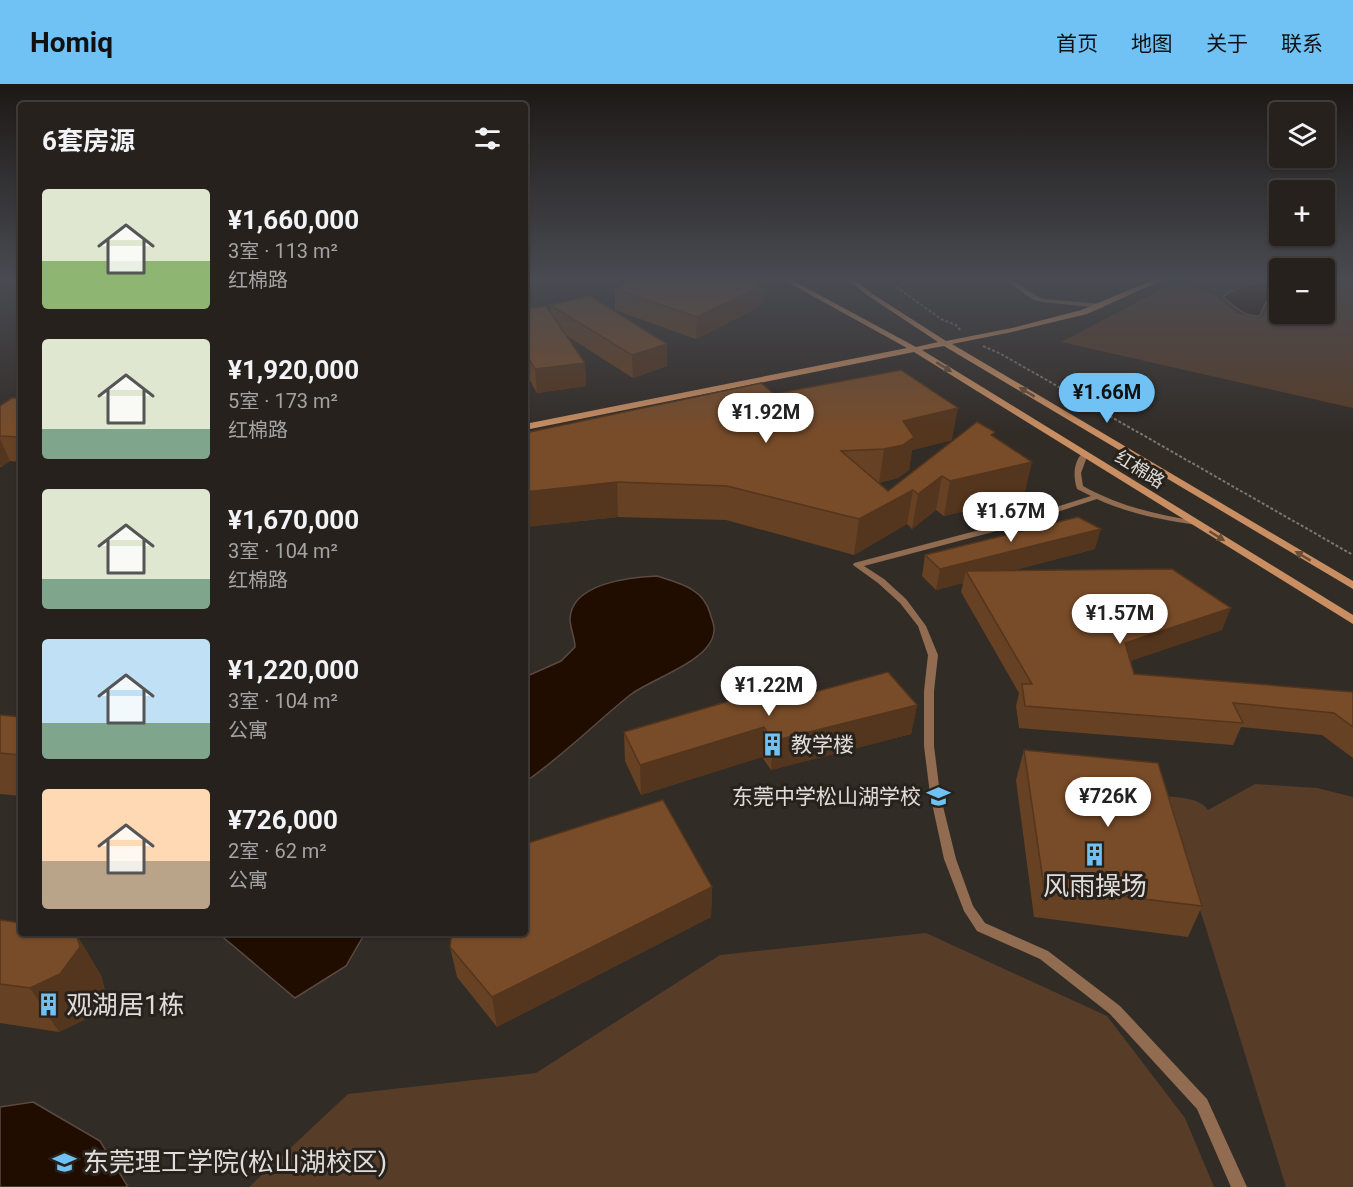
<!DOCTYPE html>
<html lang="zh">
<head>
<meta charset="utf-8">
<style>
	body { margin:0; font-family:Roboto,"Noto Sans SC",sans-serif; background:#2e2926; color:#f1f3f6; height:100vh; display:flex; flex-direction:column; font-size:22px; white-space:nowrap }
	* { box-sizing:border-box; margin:0 }
	p { font-size:20px; color:#a4a3a4 }
	.icon { flex:none; width:33px; height:33px; fill:none; stroke:currentColor; stroke-width:2; stroke-linecap:round; stroke-linejoin:round }
	.map { position:relative; flex:1; overflow:hidden }
	.drawer { position:absolute; left:18px; top:18px; width:510px; height:834px; display:flex; flex-direction:column; background:#26211d; border-radius:6px; box-shadow:0 2px 4px #0004,0 0 0 2px #423e3b }
	.drawer>* { flex:none }
	.fabs { position:absolute; left:1269px; top:18px; display:grid; gap:12px }
	.fabs a { display:grid; place-items:center; width:66px; height:66px; border-radius:6px; background:#26211d; box-shadow:0 2px 4px #0004,0 0 0 2px #423e3b; font-size:30px }
	.price { position:absolute; translate:-50% -51px; padding:0 14px; border-radius:21px; background:#fff; color:#222; font-size:20px; line-height:39px; filter:drop-shadow(0 2px 3px #0008) }
	.price::after { content:''; position:absolute; left:50%; top:36px; width:18px; height:14px; margin-left:-9px; background:inherit; clip-path:polygon(0 0,100% 0,50% 100%) }
	.price.selected { background:#70c1f4; color:#111 }
	ul { padding:0; list-style:none }
	li { display:flex; align-items:center; gap:18px; height:150px; padding:0 24px }
	li span { display:grid; place-items:center; flex:none; width:168px; height:120px; border-radius:6px; color:#555 }
	li>.icon { margin-inline-start:auto }
	span .icon { width:72px; height:72px; fill:#fffc; stroke-width:1 }
	li b { font-size:26px }
	h2 { display:flex; justify-content:space-between; align-items:center; height:72px; padding:0 24px; font-size:26px }
	header { display:flex; align-items:center; gap:36px; box-sizing:border-box; height:84px; padding:0 30px; background:#70c1f4; color:#111 }
	header strong { font-size:28px }
	nav { display:flex; gap:33px; margin-inline-start:auto; font-size:21px }
	.map>svg:first-child { display:block }
	.green { fill:#573c28 }
	.water { fill:#210c00; stroke:#5a4a41; stroke-width:1.5 }
	.lines { fill:none; stroke-linecap:round; stroke-linejoin:round }
	.path { stroke:#7b7672; stroke-width:2; stroke-dasharray:3 2; stroke-linecap:butt }
	.lane { fill:#916c50; fill-rule:evenodd }
	.secondary { fill:#c98e61; fill-rule:evenodd }
	.wall { fill:#674123 }
	.shaded-wall { fill:#54351d }
	.building { fill:#784c29; stroke:#54351d; stroke-width:1.5 }
	.oneway { fill:#684d38 }
	.labels { text-anchor:middle; dominant-baseline:central; stroke-width:6; stroke-linejoin:round; paint-order:stroke }
	.far-street-label { font-size:18px; fill:#e0dcd9; stroke:#28221d }
	.poi-label { font-size:21px; fill:#e0dcd9; stroke:#28221d; text-anchor:start }
	.near-poi-label { font-size:26px; fill:#e0dcd9; stroke:#28221d; text-anchor:start }
</style>
</head>
<body>
<header>
<strong>Homiq</strong>
<nav><a>首页</a><a>地图</a><a>关于</a><a>联系</a></nav>
</header>
<div class="map">
<svg width="1353" height="1103" viewBox="0 0 1353 1103">
	<rect width="100%" height="100%" fill="#322c27"/>
	<!-- green -->
	<path class="green" d="M1353 197V324L1061 258 1176 198 1216 212 1238 230 1262 234 1272 216 1279 212 1280 230H1324L1325 200Z
		M1255 700 1317 704 1353 713V1103H1286L1205 841 1161 712C1177 714 1198 712 1208 726Z
		M926 849 1107 932 1185 1034 1214 1103H249L348 1010 536 989 720 871Z"/>
	<!-- water -->
	<path class="water" d="M1268 194H1279V208C1268 213 1264 221 1260 232 1239 231 1239 224 1223 214 1231 203 1253 202 1268 194Z
		M657 492C679 499 703 504 710 529 711 534 715 541 714 547 712 577 652 594 630 611 594 640 564 671 525 698V593L561 577 575 563C575 554 570 544 570 535 571 499 631 493 657 492Z
		M218 849H365L346 882 295 914Z
		M33 1018 100 1057 128 1103H0V1023Z"/>
	<g class="lines">
		<!-- path -->
		<path class="path" d="M884 194 941 235 956 241 961 247
			M983 262 1001 270 1353 471"/>
		<!-- lane -->
		<path class="lane" d="M1003 194C1016 194 1030 211 1044 215L1101 220 1104 222 1101 224 1042 218 1032 215Z
			M1084 368 1088 370 1081 389 1083 402C1119 422 1157 431 1197 437L1201 439 1197 441C1163 436 1129 430 1097 415L1008 444 864 482 884 495 906 515 926 542 938 571 934 607V662L940 710 956 775 973 822 985 839 1048 867 1120 922 1207 1015 1247 1103H1231L1197 1025 1110 930 1040 875 977 847 964 827 944 775 930 710 924 662V607L928 571 918 542 900 519 878 499 853 481 854 479 1002 440 1091 412 1077 405C1073 393 1073 376 1084 368Z"/>
		<!-- secondary -->
		<path class="secondary" d="M780 194H788L916 263 938 258 867 211 846 194H853L871 209 946 257 1012 244 1081 226 1158 194H1167L1087 230 1012 248 952 260 1353 497V505L944 262 922 266 1353 531V540L914 268 525 346V340L907 264Z"/>
	</g>
	<!-- wall -->
	<path class="wall" d="M615 205 764 217 748 229 696 255 615 226Z
		M550 221 667 260V282L633 294 567 252 585 279 586 302 537 309 525 288V225L551 228Z
		M774 310 952 356 912 366 909 386 898 394 879 399 888 407 994 353 1024 412 944 432 936 426 912 445 907 440 854 471 726 436 618 433 525 443V349Z
		M21 314V378L10 377 1 383H0V322Z
		M1095 465 1011 487 1222 546 1130 577 1134 590 1353 608V674L1322 651 1241 643 1233 661 1019 644 1016 622 1019 609 961 508 963 499 936 506 922 492 925 471Z
		M778 618 917 621 911 650 771 686 762 673 641 711 625 677 624 648Z
		M0 631 21 633V712L0 710Z
		M1024 666 1202 822 1188 853 1034 833 1016 696Z
		M712 803 711 833 497 943 457 893 450 863Z
		M0 836 101 891 105 907 88 934 59 948 0 939Z"/>
	<!-- shaded-wall -->
	<path class="shaded-wall" d="M765 196 764 217 748 229 696 255 697 233Z
		M667 260V282L633 294 632 271Z
		M585 279 586 302 537 309 535 285Z
		M958 324 952 356 912 366 909 386 898 394 879 399 884 365 903 337Z
		M0 355 10 377 1 383 0 380Z
		M1032 378 1024 412 944 432 950 397Z
		M942 392 936 426 912 445 918 410Z
		M617 398 618 433 525 443V408Z
		M913 406 907 440 854 471 859 435Z
		M1101 445 1095 465 971 497 966 487 963 499 936 506 940 485Z
		M1231 524 1222 546 1118 581 1125 559Z
		M917 621 911 650 771 686 773 657Z
		M764 643 762 673 641 711 640 681Z
		M712 803 711 833 497 943 492 913Z
		M76 849 101 891 105 907 88 934 59 948 30 904Z"/>
	<!-- building -->
	<path class="building" d="M639 194H753L765 196 749 208 697 233 615 205Z
		M590 212 667 260 632 271 550 221Z
		M546 222 585 279 535 285 525 269V225Z
		M901 286 958 324 903 337 914 353 903 361 884 365 841 367 888 407 977 338 995 348 991 351 1032 378 950 397 942 392 918 410 913 406 859 435 727 402 617 398 525 408V349L761 299 774 310Z
		M12 314H21V353L0 352V322Z
		M1078 433 1101 445 940 485 925 471Z
		M1172 485 1231 524 1125 559 1134 590 1353 608V643L1334 629 1233 619 1243 639 1025 622 1022 600H1032L966 487Z
		M888 588 917 621 773 657 764 643 640 681 624 648 767 606 778 618Z
		M0 631 21 633V671L0 669Z
		M1024 666 1158 679 1202 822 1044 803Z
		M663 716 712 803 492 913 450 863 452 849H525V760Z
		M0 836 21 839V849H76L80 863 60 890 30 904 0 900Z"/>
	<!-- one-way arrows -->
	<defs><path id="oneway-solid" d="M-6-.8H1V-3.2L6.5 0L1 3.2V.8H-6Z" transform="scale(1.5)"/></defs>
	<g class="oneway">
		<use href="#oneway-solid" transform="translate(944 283) rotate(32)"/>
		<use href="#oneway-solid" transform="translate(1027 308) rotate(-149)"/>
		<use href="#oneway-solid" transform="translate(1217 452) rotate(32)"/>
		<use href="#oneway-solid" transform="translate(1303 472) rotate(-149)"/>
	</g>
	<!-- sky -->
	<linearGradient id="sky" x2="0" y2="1"><stop stop-color="#1c1815"/><stop offset="0.56" stop-color="#494b52"/><stop offset="1" stop-color="#494b52" stop-opacity="0"/></linearGradient>
	<rect width="1353" height="349" fill="url(#sky)"/>
	<!-- icons -->
	<defs>
		<symbol id="building-bare" viewBox="-9 -9 18 18"><path d="M-4-6H4V6H1V3H-1V6H-4ZM-2.5-4.3h1.7v1.8h-1.7ZM.8-4.3h1.7v1.8H.8ZM-2.5-1h1.7V.8h-1.7ZM.8-1h1.7V.8H.8Z" fill="#70c1f4" stroke="#28221d" stroke-width="2.5" paint-order="stroke"/></symbol>
		<symbol id="school-bare" viewBox="-9 -9 18 18"><path d="M0-5L7-2L0 1L-7-2ZM-4 1L0 2.5L4 1V4Q0 6-4 4Z" fill="#70c1f4" stroke="#28221d" stroke-width="2.5" paint-order="stroke"/></symbol>
		<symbol id="university-bare" viewBox="-9 -9 18 18"><path d="M0-5L7-2L0 1L-7-2ZM-4 1L0 2.5L4 1V4Q0 6-4 4Z" fill="#70c1f4" stroke="#28221d" stroke-width="2.5" paint-order="stroke"/></symbol>
	</defs>
	<g fill-rule="evenodd">
		<use href="#building-bare" x="756" y="644" width="33" height="33"/>
		<use href="#school-bare" x="922" y="696" width="33" height="33"/>
		<use href="#building-bare" x="1078" y="754" width="33" height="33"/>
		<use href="#building-bare" x="32" y="904" width="33" height="33"/>
		<use href="#university-bare" x="48" y="1062" width="33" height="33"/>
	</g>
	<g class="labels">
		<!-- far-street labels -->
		<g class="far-street-label">
			<text transform="translate(1140 385) rotate(32)">红棉路</text>
		</g>
		<!-- poi labels -->
		<g class="poi-label">
			<text x="791" y="661">教学楼</text>
			<text x="921" y="713" text-anchor="end">东莞中学松山湖学校</text>
		</g>
		<!-- near-poi labels -->
		<g class="near-poi-label">
			<text x="1095" y="802" text-anchor="middle">风雨操场</text>
			<text x="66" y="921">观湖居1栋</text>
			<text x="83" y="1078">东莞理工学院(松山湖校区)</text>
		</g>
	</g>
</svg>
<div class="fabs">
<a><svg class="icon" aria-label="layers" viewBox="0 0 24 24"><path d="M12 4l9 5-9 5-9-5zM3 14l9 5 9-5"/></svg></a>
<a>+</a>
<a>−</a>
</div>
<b class="price selected" style="left:1107px;top:340px">¥1.66M</b>
<b class="price" style="left:766px;top:360px">¥1.92M</b>
<b class="price" style="left:1011px;top:459px">¥1.67M</b>
<b class="price" style="left:1120px;top:561px">¥1.57M</b>
<b class="price" style="left:769px;top:633px">¥1.22M</b>
<b class="price" style="left:1108px;top:744px">¥726K</b>
<section class="drawer">
<h2>6套房源<svg class="icon" aria-label="filters" viewBox="0 0 24 24"><path d="M4 7h16M4 17h16"/><circle cx="9" cy="7" r="2"/><circle cx="15" cy="17" r="2"/></svg></h2>
<ul>
<li><span style="background:linear-gradient(#dfe7d0 60%,#8fb573 0)"><svg class="icon" aria-label="home" viewBox="0 0 24 24"><path d="M3 11l9-7 9 7M6 9v11h12V9"/></svg></span><div><b>¥1,660,000</b><p>3室 · 113 m²</p><p>红棉路</p></div></li>
<li><span style="background:linear-gradient(#dfe7d0 75%,#7fa58c 0)"><svg class="icon" aria-label="home" viewBox="0 0 24 24"><path d="M3 11l9-7 9 7M6 9v11h12V9"/></svg></span><div><b>¥1,920,000</b><p>5室 · 173 m²</p><p>红棉路</p></div></li>
<li><span style="background:linear-gradient(#dfe7d0 75%,#7fa58c 0)"><svg class="icon" aria-label="home" viewBox="0 0 24 24"><path d="M3 11l9-7 9 7M6 9v11h12V9"/></svg></span><div><b>¥1,670,000</b><p>3室 · 104 m²</p><p>红棉路</p></div></li>
<li><span style="background:linear-gradient(#bfe0f5 70%,#7fa58c 0)"><svg class="icon" aria-label="home" viewBox="0 0 24 24"><path d="M3 11l9-7 9 7M6 9v11h12V9"/></svg></span><div><b>¥1,220,000</b><p>3室 · 104 m²</p><p>公寓</p></div></li>
<li><span style="background:linear-gradient(#ffd9b3 60%,#b9a48a 0)"><svg class="icon" aria-label="home" viewBox="0 0 24 24"><path d="M3 11l9-7 9 7M6 9v11h12V9"/></svg></span><div><b>¥726,000</b><p>2室 · 62 m²</p><p>公寓</p></div></li>
</ul>
</section>
</div>
</body>
</html>
